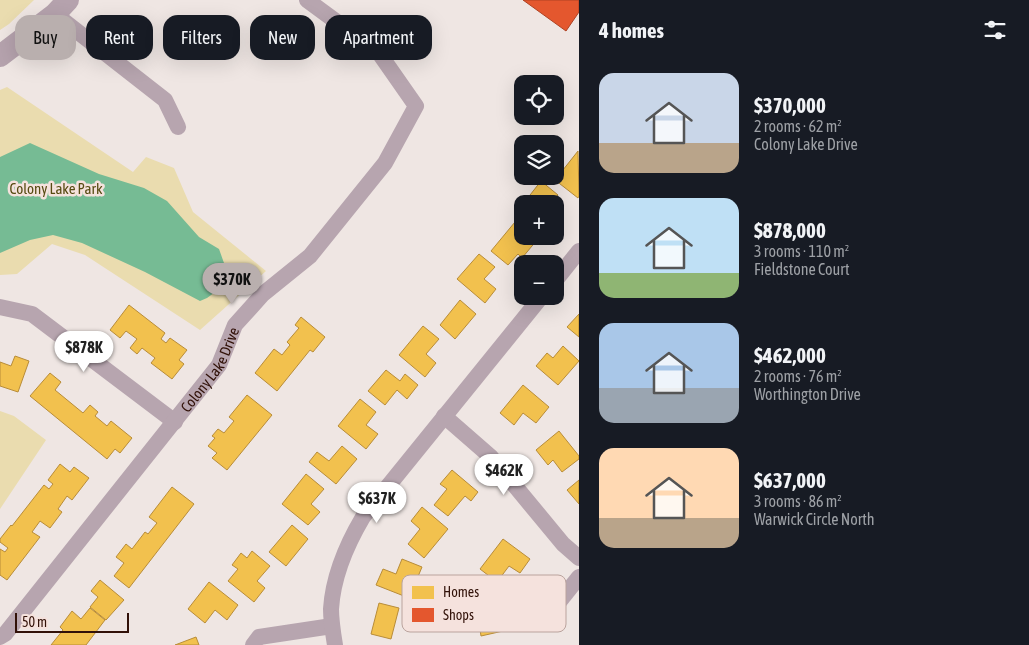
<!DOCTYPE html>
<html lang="en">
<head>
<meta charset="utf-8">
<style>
	body { margin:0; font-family:"Asap Condensed",sans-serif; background:#20242c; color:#f1f3f6; height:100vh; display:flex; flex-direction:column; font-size:19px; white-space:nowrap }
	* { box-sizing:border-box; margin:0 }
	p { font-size:16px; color:#9ea1a6 }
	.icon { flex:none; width:28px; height:28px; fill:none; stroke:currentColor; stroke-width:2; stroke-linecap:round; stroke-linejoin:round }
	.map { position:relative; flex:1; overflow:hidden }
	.drawer { display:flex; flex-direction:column; background:#171b24; width:450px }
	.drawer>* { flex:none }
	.banner { position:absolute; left:15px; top:15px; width:475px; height:45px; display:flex; gap:10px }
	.controls { position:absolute; left:514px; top:75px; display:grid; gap:10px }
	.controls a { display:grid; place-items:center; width:50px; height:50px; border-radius:10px; background:#171b24; box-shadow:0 5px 20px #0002; font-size:25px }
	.scale { position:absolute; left:15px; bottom:12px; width:114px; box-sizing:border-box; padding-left:5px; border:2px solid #311108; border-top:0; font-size:14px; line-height:18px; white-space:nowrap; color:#311108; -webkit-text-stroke:4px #f5e2dd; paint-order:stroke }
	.price { position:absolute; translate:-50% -42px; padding:0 11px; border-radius:18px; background:#fff; color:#222; font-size:16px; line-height:32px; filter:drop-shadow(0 1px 2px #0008) }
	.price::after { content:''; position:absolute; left:50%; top:30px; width:15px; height:11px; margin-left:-8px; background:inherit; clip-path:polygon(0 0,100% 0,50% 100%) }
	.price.selected { background:#b9afae; color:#111 }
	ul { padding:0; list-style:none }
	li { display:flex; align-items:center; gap:15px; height:125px; padding:0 20px }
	li span { display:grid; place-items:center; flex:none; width:140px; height:100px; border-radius:15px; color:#555 }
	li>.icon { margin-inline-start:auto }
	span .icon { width:60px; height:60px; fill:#fffc; stroke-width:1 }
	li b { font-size:21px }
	h2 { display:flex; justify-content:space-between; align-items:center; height:60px; padding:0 20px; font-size:21px }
	.chip { padding:0 18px; border-radius:15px; background:#171b24; box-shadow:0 5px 20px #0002; font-size:18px; line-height:45px }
	.chip.selected { background:#b9afae; color:#111 }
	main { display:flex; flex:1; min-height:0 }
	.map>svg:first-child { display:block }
	.park { fill:#eadcaf }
	.water { fill:#76bb94 }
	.homes { fill:#f2c14e; stroke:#b88c39 }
	.shops { fill:#e4572e; stroke:#ae4223 }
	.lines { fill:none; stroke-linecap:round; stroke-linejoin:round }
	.street { stroke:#b7a5af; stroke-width:16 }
	.secondary { stroke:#b5a2ad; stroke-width:22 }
	.labels { text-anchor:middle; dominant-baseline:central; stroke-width:5; stroke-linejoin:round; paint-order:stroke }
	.park-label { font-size:15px; fill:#574b12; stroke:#f5e2dd }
	.street-label { font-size:15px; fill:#311108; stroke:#f5e2dd }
	.key { fill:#f5e2dd; stroke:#baa39d; stroke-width:1 }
	.key-label { font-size:14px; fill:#311108 }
</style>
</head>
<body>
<main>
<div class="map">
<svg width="579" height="645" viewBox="0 0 579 645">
	<rect width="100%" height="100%" fill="#efe6e3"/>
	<!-- park -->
	<path class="park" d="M0 0H34L9 24 0 30Z
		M7 87 133 172 146 157 174 168 193 212 266 271 200 330 85 255 52 244 17 274 0 275V90Z
		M0 411 14 416 46 440 0 509Z"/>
	<!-- water -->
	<path class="water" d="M30 143 99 174 144 188 167 201 199 237 219 249 224 263 218 290 207 298 200 301 145 272 82 243 53 235 30 240 0 253V157Z"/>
	<!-- homes -->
	<path class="homes" d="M578 151 579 196 578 198 555 180Z
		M541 181 558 195 551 204H523Z
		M522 204V215L517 211Z
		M515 222 522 228V236H532L537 240 522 258 518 254 508 265 491 251Z
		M479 254 495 267 484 279 496 289 485 303 457 279Z
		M460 300 476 314 455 339 440 325Z
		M129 305 165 333 161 339 166 343 170 338 187 350 179 360 184 364 172 379 151 363 155 358 142 348 137 354 130 348 137 339 126 331 120 338 110 330Z
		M579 314V337L567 327Z
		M301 317 325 337 313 352 310 350 277 391 255 373 274 349 282 355 290 345 287 342 299 328 295 325Z
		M423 326 439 339 426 354 436 363 425 377 399 355Z
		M563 346 579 361 558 385 536 366 547 353 553 358Z
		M15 356 29 361 18 392 0 386V362L11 366Z
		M386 370 400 381 405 374 418 385 407 399 397 390 385 405 368 391Z
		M50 373 61 382 55 390 83 413 90 405 98 412 95 416 107 426 111 421 132 438 120 453 115 449 107 459 30 396Z
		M523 385 549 407 536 423 523 413 514 425 500 413Z
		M247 395 272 415 227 470 212 458 217 453 208 446 215 438 212 436 218 429 224 433 234 421 229 417Z
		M360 399 376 412 366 425 378 434 366 449 338 426Z
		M559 431 579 456V459L562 472 553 460 548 465 536 450Z
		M342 446 357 459 336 484 309 462 317 452 329 461Z
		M60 464 70 472 74 467 89 478 72 500 67 496 58 509 62 512 50 528 40 521 32 532 40 537 7 580 0 575V549L5 552 8 548 0 542V539L11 525 12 526 44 485 49 489 53 484 48 480Z
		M452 470 478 492 471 501 465 496 448 516 434 505 447 489 440 484Z
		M306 474 324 489 311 504 320 512 308 525 282 504Z
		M579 480V504L567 490Z
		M172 487 194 504 129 588 114 576 124 563 116 557 126 544 132 549 145 532 148 534 157 523 149 517Z
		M422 507 448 529 424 558 408 544 420 529 411 521Z
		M292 525 308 539 286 566 269 552Z
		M503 539 530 559 520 573 509 566 497 582 480 569Z
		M252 551 270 566 257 581 265 588 254 602 228 581 238 569 232 565 241 553 247 558Z
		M402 559 422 567 409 598 376 585 383 569 396 574Z
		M100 580 124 600 106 620 90 607 98 597 91 591Z
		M209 582 238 605 227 620 215 610 205 623 188 609Z
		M496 599 503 631 481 636 479 623 470 625 466 605Z
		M379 603 399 608 391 639 371 634Z
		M90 608 105 620 86 645H51L63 630 60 627 72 611 81 619Z
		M196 637 199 645H175Z"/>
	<!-- shops -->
	<path class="shops" d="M523 0H579V12L566 31Z"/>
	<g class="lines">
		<!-- street -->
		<g class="street">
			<path d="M55 14 165 100 178 127"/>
			<path d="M555 281 579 251"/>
			<path d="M0 307 32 314 175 422"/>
			<path d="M444 416 491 457 563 544 579 558"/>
			<path d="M551 612 579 577"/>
			<path id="s1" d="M0 637 5 634 219 365 235 325 263 294 310 256 385 163 416 106 379 53 307 0"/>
			<path d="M253 645 259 637 332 626"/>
			<path d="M335 645C333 633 331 621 331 609 333 577 347 544 363 517L542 296"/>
		</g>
		<!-- secondary -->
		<path class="secondary" d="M0 56 55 14 68 0"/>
	</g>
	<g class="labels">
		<!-- park labels -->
		<g class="park-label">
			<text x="56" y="188">Colony Lake Park</text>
		</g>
		<!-- street labels -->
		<g class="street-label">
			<text stroke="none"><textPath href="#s1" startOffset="341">Colony Lake Drive</textPath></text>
		</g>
	</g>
	<!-- legend -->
	<rect x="402" y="575" width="164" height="57" rx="8" class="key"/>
	<rect x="412" y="586" width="22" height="13" fill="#f2c14e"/>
	<rect x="412" y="608" width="22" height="14" fill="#e4572e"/>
	<g class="key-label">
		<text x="443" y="597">Homes</text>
		<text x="443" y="620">Shops</text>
	</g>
</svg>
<div class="controls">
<a><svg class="icon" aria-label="locate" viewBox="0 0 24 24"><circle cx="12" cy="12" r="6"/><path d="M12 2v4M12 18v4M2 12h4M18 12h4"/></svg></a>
<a><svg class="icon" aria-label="layers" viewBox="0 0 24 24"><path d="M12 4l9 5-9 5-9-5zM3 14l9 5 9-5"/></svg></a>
<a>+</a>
<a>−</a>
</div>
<div class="scale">50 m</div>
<b class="price selected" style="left:232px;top:305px">$370K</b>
<b class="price" style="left:84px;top:373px">$878K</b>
<b class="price" style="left:504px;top:496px">$462K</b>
<b class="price" style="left:377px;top:524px">$637K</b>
<div class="banner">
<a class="chip selected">Buy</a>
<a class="chip">Rent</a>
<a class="chip">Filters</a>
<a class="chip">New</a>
<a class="chip">Apartment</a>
</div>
</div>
<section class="drawer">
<h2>4 homes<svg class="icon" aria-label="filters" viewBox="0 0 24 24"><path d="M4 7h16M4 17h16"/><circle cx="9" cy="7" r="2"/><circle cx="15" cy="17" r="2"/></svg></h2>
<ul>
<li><span style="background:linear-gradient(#c9d6e8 70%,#b9a48a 0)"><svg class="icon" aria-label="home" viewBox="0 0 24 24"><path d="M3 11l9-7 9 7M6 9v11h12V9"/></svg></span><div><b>$370,000</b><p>2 rooms · 62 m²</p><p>Colony Lake Drive</p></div></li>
<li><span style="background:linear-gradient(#bfe0f5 75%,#8fb573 0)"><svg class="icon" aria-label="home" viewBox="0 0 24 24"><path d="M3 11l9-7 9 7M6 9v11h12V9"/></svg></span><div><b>$878,000</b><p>3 rooms · 110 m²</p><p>Fieldstone Court</p></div></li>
<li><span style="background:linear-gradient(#a9c7e8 65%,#9aa5b1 0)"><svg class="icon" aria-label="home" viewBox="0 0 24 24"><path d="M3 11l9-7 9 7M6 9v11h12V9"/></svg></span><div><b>$462,000</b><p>2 rooms · 76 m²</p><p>Worthington Drive</p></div></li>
<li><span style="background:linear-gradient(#ffd9b3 70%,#b9a48a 0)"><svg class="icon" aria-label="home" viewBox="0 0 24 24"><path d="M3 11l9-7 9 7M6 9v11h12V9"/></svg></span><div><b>$637,000</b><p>3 rooms · 86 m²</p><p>Warwick Circle North</p></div></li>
</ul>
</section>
</main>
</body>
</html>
